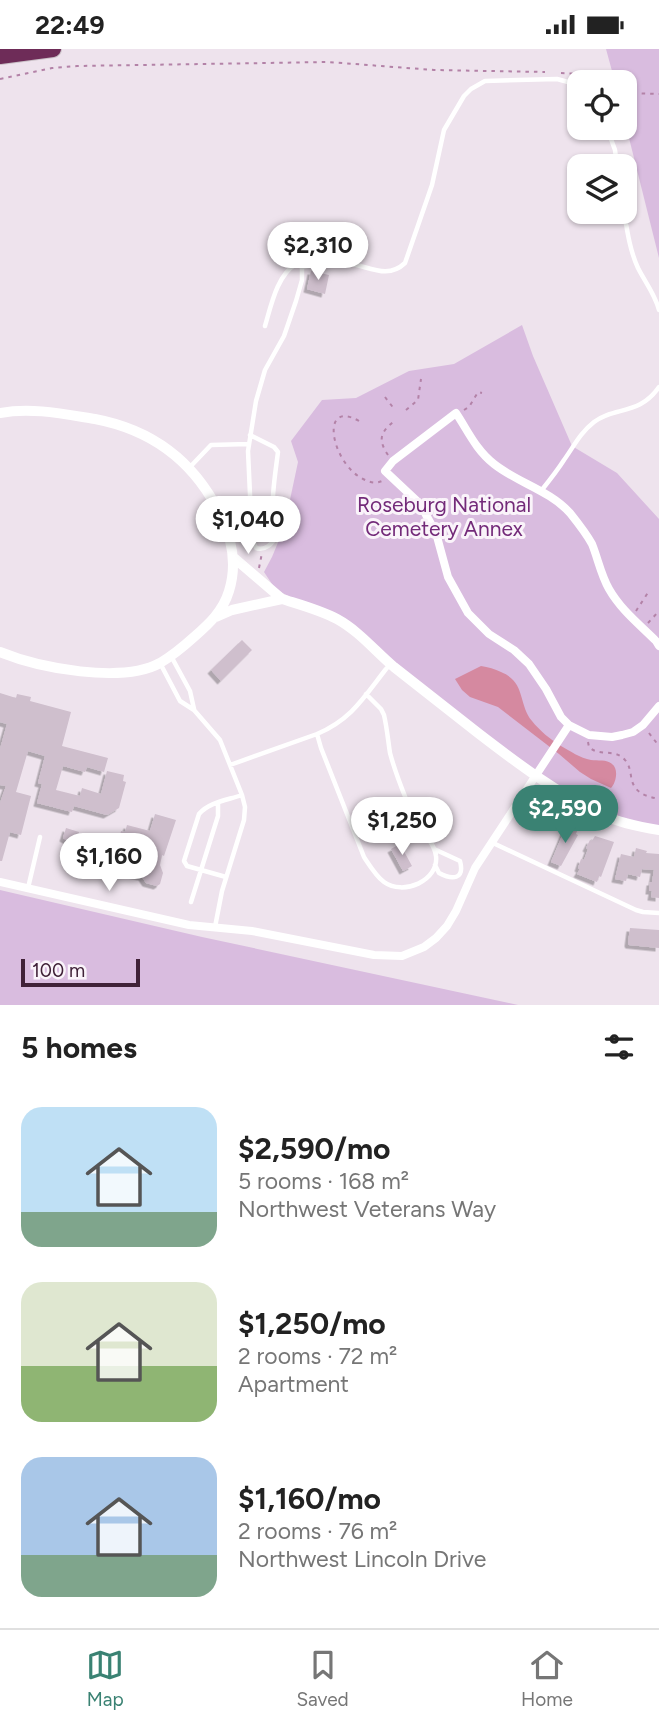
<!DOCTYPE html>
<html lang="en">
<head>
<meta charset="utf-8">
<style>
	body { margin:0; font-family:Figtree,sans-serif; background:#f2f2f2; color:#222; height:100vh; display:flex; flex-direction:column; font-size:26px; white-space:nowrap }
	* { box-sizing:border-box; margin:0 }
	p { font-size:23px; color:#767676 }
	.icon { flex:none; width:38px; height:38px; fill:none; stroke:currentColor; stroke-width:2; stroke-linecap:round; stroke-linejoin:round }
	.map { position:relative; height:956px; overflow:hidden }
	.panel { display:flex; flex-direction:column; background:#fff; flex:1 }
	.panel>* { flex:none }
	.buttons { position:absolute; left:567px; top:21px; display:grid; gap:14px }
	.buttons a { display:grid; place-items:center; width:70px; height:70px; border-radius:14px; background:#fff; box-shadow:0 2px 5px #0004; font-size:35px }
	.scale { position:absolute; left:21px; bottom:18px; width:119px; box-sizing:border-box; padding-left:7px; border:4px solid #402238; border-top:0; font-size:19px; line-height:24px; white-space:nowrap; color:#402238; -webkit-text-stroke:5px #faf4fa; paint-order:stroke }
	.price { position:absolute; translate:-50% -60px; padding:0 16px; border-radius:24px; background:#fff; color:#222; font-size:23px; line-height:46px; filter:drop-shadow(0 2px 4px #0008) }
	.price::after { content:''; position:absolute; left:50%; top:42px; width:21px; height:16px; margin-left:-10px; background:inherit; clip-path:polygon(0 0,100% 0,50% 100%) }
	.price.on { background:#3a8273; color:#fff }
	ul { padding:0; list-style:none }
	li { display:flex; align-items:center; gap:21px; height:175px; padding:0 21px }
	li span { display:grid; place-items:center; flex:none; width:196px; height:140px; border-radius:21px; color:#555 }
	li>.icon { margin-inline-start:auto }
	span .icon { width:84px; height:84px; fill:#fffc; stroke-width:1 }
	li b { font-size:30px }
	h2 { display:flex; justify-content:space-between; align-items:center; height:84px; padding:0 21px; font-size:30px }
	.status { display:flex; justify-content:space-between; align-items:center; height:49px; padding:0 35px; background:#fff; direction:ltr }
	.status svg { height:19px; fill:currentColor }
	.menu { display:flex; justify-content:space-around; align-items:center; height:98px; border-top:2px solid #e0e0e0; background:#fff; font-size:19px; color:#767676 }
	.menu a { display:grid; justify-items:center; gap:4px }
	.menu .on { color:#3a8273 }
	.map>svg:first-child { display:block }
	.green { fill:#d9bcdf }
	.water { fill:#d589a0 }
	.building { fill:#cfbfcd; filter:url(#shadow) }
	.lines { fill:none; stroke-linecap:round; stroke-linejoin:round }
	.motorway-casing { stroke:#cac1c7; stroke-width:18 }
	.path { stroke:#b382a7; stroke-width:2; stroke-dasharray:3.5 5; stroke-linecap:butt }
	.service { stroke:#fff; stroke-width:4.5 }
	.minor { stroke:#fff; stroke-width:8 }
	.tertiary { stroke:#fff; stroke-width:10 }
	.motorway { stroke:#6e2c58; stroke-width:16 }
	.labels { text-anchor:middle; dominant-baseline:central; stroke-width:6; stroke-linejoin:round; paint-order:stroke }
	.park-label { font-size:21px; fill:#732a79; stroke:#faf4fa }
</style>
</head>
<body>
<div class="status"><b>22:49</b><svg viewBox="0 0 49 12"><path d="M0 12V9h3v3zM5 12V6h3v6zM10 12V3h3v9zM15 12V0h3v12zM26 1h20v11H26zM47 4h2v5h-2z"/></svg></div>
<div class="map">
<svg width="659" height="956" viewBox="0 0 659 956">
	<defs>
		<filter id="shadow"><feDropShadow dx="-3.5" dy="3.5" stdDeviation="0" flood-color="#0004"/></filter>
	</defs>
	<rect width="100%" height="100%" fill="#eee3ed"/>
	<!-- green -->
	<path class="green" d="M606 0H659V209L625 73V33H615Z
		M522 276 533 307 572 397 617 424 659 470V781L603 766 556 739 324 564 276 541 264 523 272 508 284 479 298 413 291 392 322 351 356 349 409 322 454 315Z
		M0 841 202 888 518 956H0Z"/>
	<!-- water -->
	<path class="water" d="M481 617C488 618 495 620 501 623 526 633 518 655 532 672 539 681 551 691 561 697 570 702 580 709 591 711 597 712 607 710 612 715 619 720 616 734 611 739L591 730 580 723 559 705 498 658 470 648 462 641 455 630Z"/>
	<!-- building -->
	<path class="building" d="M311 222 329 226 325 245 307 240Z
		M242 591 252 601 221 632 211 621Z
		M0 644 16 649 17 645 31 648 30 652 71 663 62 697 108 709 104 723 87 718 85 723 63 717 56 741 80 747 82 739 101 745 107 722 124 726 123 732 126 733 119 759 107 766 74 757 72 763 37 754 42 735 38 734 45 707 28 702 16 743 31 747 21 786 10 783 2 812H0V754L6 737 0 736V700L7 675 0 673Z
		M155 765 176 771 164 807 162 806 160 816 163 824 160 835 157 837 146 834 142 828 108 821V823L94 819V821L80 817 81 813 64 809 68 792 63 789 66 779 79 783 77 793 86 795 85 797 116 803 121 782 125 783 127 776 150 782Z
		M567 775 578 779 576 785 578 786 561 817 551 813Z
		M595 787 614 793 601 828 599 827 597 833 577 825 580 820 578 819 581 810 584 811 588 800 586 799 590 791 592 792Z
		M400 795 412 817 403 822 391 800Z
		M636 799 647 802 646 804 659 805V849L651 848 652 842H649L650 833H652L654 821 642 820 640 828 628 825 626 832 615 830 621 805 634 808Z
		M630 879 659 881V899L629 896 628 894Z"/>
	<g class="lines">
		<defs>
			<path id="motorway" d="M0 7 53 0"/>
		</defs>
		<!-- motorway casing -->
		<use href="#motorway" class="motorway-casing"/>
		<!-- path -->
		<path class="path" d="M561 24 583 25 607 33
			M0 30 52 19 77 17 328 13 434 21 545 23
			M625 42 631 44 659 45
			M385 348 395 361
			M406 361 418 351 421 330
			M464 361 469 358 478 343 482 344
			M359 372C319 349 331 414 363 430 371 434 377 435 384 431
			M388 406C378 391 380 384 393 373
			M259 519 262 504
			M636 562 649 542
			M648 574 659 562
			M649 684 659 697
			M588 693 589 698C599 708 615 699 625 711 629 715 630 721 631 727 633 743 644 747 659 750"/>
		<!-- service -->
		<path class="service" d="M607 79 615 101 617 117
			M624 163C627 181 630 202 638 219 645 233 655 245 659 261
			M302 218C317 215 332 213 347 214 369 217 387 231 405 214L432 136 444 81 464 47 471 40 485 32 557 30 579 36
			M250 386 274 398 278 403C276 419 271 450 273 464 275 472 279 478 276 486 273 495 265 502 256 499L252 489 248 402 256 352 265 321 284 287 296 252 302 231V218L296 215C277 226 271 257 265 277
			M190 418 211 396 248 395
			M541 442C549 432 557 422 564 411 574 397 580 384 594 373 615 357 639 367 659 338
			M171 607 190 642 194 660
			M160 614 180 652 194 661 220 691 242 746 245 758 244 771 222 842 215 878
			M366 645 381 660 384 666C387 679 388 691 390 704 394 719 400 735 406 750 410 758 414 767 418 774 424 784 435 796 436 807 439 832 403 847 384 833 376 827 370 817 364 808L321 699 317 685C352 670 364 648 386 620L390 616
			M230 716 317 685
			M493 794 636 861 643 863 659 864
			M434 800 460 812C465 831 452 831 439 824L435 816
			M226 828 187 817 184 812 199 765C209 753 228 751 242 746
			M28 839 40 788
			M191 853 218 767V754"/>
		<!-- minor -->
		<path class="minor" d="M659 597 656 592C639 575 621 561 609 540 601 526 598 510 592 495 586 484 578 474 570 464 549 441 518 434 494 415 476 401 468 382 456 364L393 412 385 422 418 453 425 464 436 484 448 528 468 564 489 585 514 601 529 615 546 640 561 668 569 676 589 686 612 688 622 686 633 683 643 676 659 657
			M0 833 189 876 252 882 374 906 402 907 424 898 436 889 447 877 456 862 475 819 569 676"/>
		<!-- tertiary -->
		<path class="tertiary" d="M0 364C31 358 64 365 95 370 153 381 194 412 220 465 232 489 237 516 229 542 223 562 209 575 194 588 184 597 172 607 160 614 122 635 39 619 0 603
			M282 550C301 556 320 561 337 570 359 582 375 602 394 618 422 640 450 662 478 684 517 714 558 745 603 766 620 774 640 778 659 781
			M216 568 232 561 282 550 233 508"/>
		<!-- motorway -->
		<use href="#motorway" class="motorway"/>
	</g>
	<g class="labels">
		<!-- park labels -->
		<g class="park-label">
			<text x="444" y="455">Roseburg National<tspan x="444" dy="24">Cemetery Annex</tspan></text>
		</g>
	</g>
</svg>
<div class="buttons">
<a><svg class="icon" aria-label="locate" viewBox="0 0 24 24"><circle cx="12" cy="12" r="6"/><path d="M12 2v4M12 18v4M2 12h4M18 12h4"/></svg></a>
<a><svg class="icon" aria-label="layers" viewBox="0 0 24 24"><path d="M12 4l9 5-9 5-9-5zM3 14l9 5 9-5"/></svg></a>
</div>
<div class="scale">100 m</div>
<b class="price" style="left:318px;top:233px">$2,310</b>
<b class="price" style="left:248px;top:507px">$1,040</b>
<b class="price on" style="left:565px;top:796px">$2,590</b>
<b class="price" style="left:402px;top:808px">$1,250</b>
<b class="price" style="left:109px;top:844px">$1,160</b>
</div>
<section class="panel">
<h2>5 homes<svg class="icon" aria-label="filters" viewBox="0 0 24 24"><path d="M4 7h16M4 17h16"/><circle cx="9" cy="7" r="2"/><circle cx="15" cy="17" r="2"/></svg></h2>
<ul>
<li><span style="background:linear-gradient(#bfe0f5 75%,#7fa58c 0)"><svg class="icon" aria-label="home" viewBox="0 0 24 24"><path d="M3 11l9-7 9 7M6 9v11h12V9"/></svg></span><div><b>$2,590/mo</b><p>5 rooms · 168 m²</p><p>Northwest Veterans Way</p></div></li>
<li><span style="background:linear-gradient(#dfe7d0 60%,#8fb573 0)"><svg class="icon" aria-label="home" viewBox="0 0 24 24"><path d="M3 11l9-7 9 7M6 9v11h12V9"/></svg></span><div><b>$1,250/mo</b><p>2 rooms · 72 m²</p><p>Apartment</p></div></li>
<li><span style="background:linear-gradient(#a9c7e8 70%,#7fa58c 0)"><svg class="icon" aria-label="home" viewBox="0 0 24 24"><path d="M3 11l9-7 9 7M6 9v11h12V9"/></svg></span><div><b>$1,160/mo</b><p>2 rooms · 76 m²</p><p>Northwest Lincoln Drive</p></div></li>
</ul>
</section>
<nav class="menu">
<a class="on"><svg class="icon" aria-label="map" viewBox="0 0 24 24"><path d="M3 6l6-2 6 2 6-2v14l-6 2-6-2-6 2zM9 4v14M15 6v14"/></svg>Map</a>
<a><svg class="icon" aria-label="saved" viewBox="0 0 24 24"><path d="M7 4h10v16l-5-4-5 4z"/></svg>Saved</a>
<a><svg class="icon" aria-label="home" viewBox="0 0 24 24"><path d="M3 11l9-7 9 7M6 9v11h12V9"/></svg>Home</a>
</nav>
</body>
</html>
